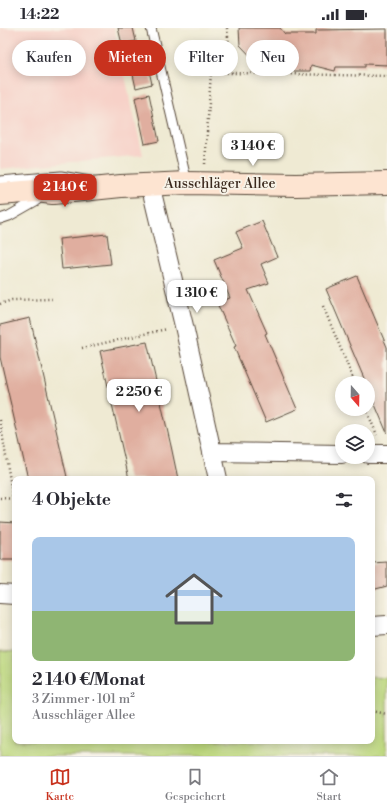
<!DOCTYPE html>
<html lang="de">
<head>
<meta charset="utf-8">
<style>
	body { margin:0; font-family:"Libre Bodoni",serif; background:#f2f2f3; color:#2b2b33; height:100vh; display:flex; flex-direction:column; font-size:15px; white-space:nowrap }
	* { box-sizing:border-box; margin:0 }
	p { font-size:13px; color:#7c7c81 }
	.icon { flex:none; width:22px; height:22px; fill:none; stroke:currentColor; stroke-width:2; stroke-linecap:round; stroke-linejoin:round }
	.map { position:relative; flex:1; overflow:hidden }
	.panel { position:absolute; left:12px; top:448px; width:363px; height:268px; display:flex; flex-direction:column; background:#fff; border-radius:8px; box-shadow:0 2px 10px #0003 }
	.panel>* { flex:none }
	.guide { position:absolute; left:12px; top:12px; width:363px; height:36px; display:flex; gap:8px }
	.needle { width:26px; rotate:160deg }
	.fabs { position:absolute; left:335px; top:348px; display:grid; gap:8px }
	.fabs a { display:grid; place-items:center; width:40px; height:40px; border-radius:50%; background:#fff; box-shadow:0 2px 10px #0003; font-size:20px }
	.price { position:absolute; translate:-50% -34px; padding:0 9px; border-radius:8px; background:#fff; color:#222; font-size:13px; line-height:26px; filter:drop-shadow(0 1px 2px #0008) }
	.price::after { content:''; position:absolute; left:50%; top:24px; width:12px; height:9px; margin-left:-6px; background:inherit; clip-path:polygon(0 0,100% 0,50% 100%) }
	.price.selected { background:#c8321e; color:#fff }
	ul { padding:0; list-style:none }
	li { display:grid; align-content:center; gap:8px; height:212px; padding:0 20px }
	li span { display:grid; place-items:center; height:124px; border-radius:8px; color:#555 }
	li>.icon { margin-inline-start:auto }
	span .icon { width:72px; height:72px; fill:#fffc; stroke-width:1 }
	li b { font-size:17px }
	h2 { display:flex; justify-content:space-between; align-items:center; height:48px; padding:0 20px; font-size:17px }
	.tag { padding:0 14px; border-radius:18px; background:#fff; box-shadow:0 2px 10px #0003; font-size:14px; line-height:36px }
	.tag.selected { background:#c8321e; color:#fff }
	.status { display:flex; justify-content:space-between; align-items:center; height:28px; padding:0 20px; background:#fff; direction:ltr }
	.status svg { height:11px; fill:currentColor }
	.dock { display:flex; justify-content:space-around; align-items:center; height:56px; border-top:1px solid #e1e1e2; background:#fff; font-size:11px; color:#7c7c81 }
	.dock a { display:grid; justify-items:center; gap:2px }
	.dock .selected { color:#c8321e }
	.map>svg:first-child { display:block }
	.built { fill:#f7d1c8 }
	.green { fill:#bcd77d; stroke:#7c804e }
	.building { fill:#e0ae9f }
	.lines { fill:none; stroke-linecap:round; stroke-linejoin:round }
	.lane-casing { stroke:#564739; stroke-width:11 }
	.street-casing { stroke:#564739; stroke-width:20 }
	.secondary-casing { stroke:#564739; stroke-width:24 }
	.path { stroke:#564739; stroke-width:2.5; stroke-dasharray:1 3; stroke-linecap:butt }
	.lane { stroke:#fff; stroke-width:9 }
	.street { stroke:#fff; stroke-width:18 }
	.secondary { stroke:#fde4d1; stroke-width:22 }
	.labels { text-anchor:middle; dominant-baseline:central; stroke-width:3.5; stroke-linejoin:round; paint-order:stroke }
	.street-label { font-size:14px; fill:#3b2a1e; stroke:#f7f3e8 }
</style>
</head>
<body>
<div class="status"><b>14:22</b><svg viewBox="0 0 49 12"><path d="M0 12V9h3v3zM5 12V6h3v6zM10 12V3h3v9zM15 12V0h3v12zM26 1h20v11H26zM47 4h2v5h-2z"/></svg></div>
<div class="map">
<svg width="387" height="728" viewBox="0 0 387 728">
	<rect width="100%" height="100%" fill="#f7f3e8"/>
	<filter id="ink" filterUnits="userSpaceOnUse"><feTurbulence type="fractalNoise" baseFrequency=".025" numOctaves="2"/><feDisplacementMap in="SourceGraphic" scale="8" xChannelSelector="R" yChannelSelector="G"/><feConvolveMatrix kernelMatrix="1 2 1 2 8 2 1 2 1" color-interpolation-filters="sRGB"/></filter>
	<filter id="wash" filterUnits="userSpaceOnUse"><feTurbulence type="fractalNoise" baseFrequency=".012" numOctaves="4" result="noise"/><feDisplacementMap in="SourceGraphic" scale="16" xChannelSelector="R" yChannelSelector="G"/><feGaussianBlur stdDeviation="0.9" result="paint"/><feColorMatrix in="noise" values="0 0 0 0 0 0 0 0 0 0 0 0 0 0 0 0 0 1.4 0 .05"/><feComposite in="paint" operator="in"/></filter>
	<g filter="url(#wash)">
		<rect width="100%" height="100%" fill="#efead3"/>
		<!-- built -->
		<path class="built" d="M0 0H114L143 127 0 141Z"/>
		<!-- green -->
		<path class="green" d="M0 623 15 624V713H372V649L387 650V728H0Z"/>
		<g id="blocks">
			<!-- building -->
			<path class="building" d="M118 0H133L136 13 122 16Z
				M239 0H280L285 6H316V2L387 1V37L365 36V39H336L335 43 311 37 310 43H291V39H261L240 17Z
				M143 17 152 56 136 60 127 20Z
				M149 66 159 113 145 116 135 70Z
				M262 193 277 229 261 236 269 255 248 262 267 305 265 306 297 381 266 394 234 319 236 318 217 275 230 270 214 232 243 220 236 204Z
				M107 206 111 236 62 241 59 211Z
				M357 248 387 319V405L368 360V355H366L326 261Z
				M30 290 67 449 57 451H28L0 329V297Z
				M147 314 171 418 178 451H129L100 323Z
				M0 494 15 495V532H0Z
				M387 534V558L372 562V535Z"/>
		</g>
	</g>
	<g filter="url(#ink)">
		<use href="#blocks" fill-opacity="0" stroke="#564739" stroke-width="1"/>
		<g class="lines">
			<defs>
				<path id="lane" d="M151 0 187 155
					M0 153 61 148 90 153
					M0 191 9 188 37 172"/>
				<path id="street" d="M150 156 184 298 218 451
					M212 424 342 426
					M368 426H387
					M0 566 15 567
					M372 598 387 597"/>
				<path id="secondary" d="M0 166 36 163 53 165 121 158 187 155 296 157 387 155"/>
			</defs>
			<!-- lane casing -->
			<use href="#lane" class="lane-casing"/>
			<!-- street casing -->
			<use href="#street" class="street-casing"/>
			<!-- secondary casing -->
			<use href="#secondary" class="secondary-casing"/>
			<!-- path -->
			<path class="path" d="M227 0 232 45
				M205 136 211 44 232 45 387 48
				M0 276 12 272 52 271
				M323 278 355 355
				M82 320 167 301
				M366 381 377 407
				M0 392 13 471
				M0 470 15 471
				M372 683 387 686"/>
			<!-- lane -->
			<use href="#lane" class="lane"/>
			<!-- street -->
			<use href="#street" class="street"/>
			<!-- secondary -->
			<use href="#secondary" class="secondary"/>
		</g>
	</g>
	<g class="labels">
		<!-- street labels -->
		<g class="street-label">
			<text x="220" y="156">Ausschläger Allee</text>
		</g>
	</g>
</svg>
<div class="fabs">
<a><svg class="needle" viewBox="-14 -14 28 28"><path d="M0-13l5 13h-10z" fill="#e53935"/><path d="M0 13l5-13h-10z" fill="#7c7c81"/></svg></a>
<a><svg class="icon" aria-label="layers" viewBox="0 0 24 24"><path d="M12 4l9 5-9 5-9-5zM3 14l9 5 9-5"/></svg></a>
</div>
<b class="price" style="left:253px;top:139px">3 140 €</b>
<b class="price selected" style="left:65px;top:180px">2 140 €</b>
<b class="price" style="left:197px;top:286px">1 310 €</b>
<b class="price" style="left:139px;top:385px">2 250 €</b>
<div class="guide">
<a class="tag">Kaufen</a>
<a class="tag selected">Mieten</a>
<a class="tag">Filter</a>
<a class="tag">Neu</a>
</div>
<section class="panel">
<h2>4 Objekte<svg class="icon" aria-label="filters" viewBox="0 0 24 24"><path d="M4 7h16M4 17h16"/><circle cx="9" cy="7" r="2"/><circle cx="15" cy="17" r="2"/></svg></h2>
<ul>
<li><span style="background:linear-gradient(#a9c7e8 60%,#8fb573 0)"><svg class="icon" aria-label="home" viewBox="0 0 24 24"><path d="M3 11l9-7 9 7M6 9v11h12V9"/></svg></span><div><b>2 140 €/Monat</b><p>3 Zimmer · 101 m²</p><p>Ausschläger Allee</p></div></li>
</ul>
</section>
</div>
<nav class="dock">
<a class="selected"><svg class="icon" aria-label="map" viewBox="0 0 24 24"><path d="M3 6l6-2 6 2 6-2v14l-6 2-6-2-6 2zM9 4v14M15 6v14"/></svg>Karte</a>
<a><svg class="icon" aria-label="saved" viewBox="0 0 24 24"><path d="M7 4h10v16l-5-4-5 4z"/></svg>Gespeichert</a>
<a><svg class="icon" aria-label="home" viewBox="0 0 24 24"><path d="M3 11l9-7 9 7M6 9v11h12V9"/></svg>Start</a>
</nav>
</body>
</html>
